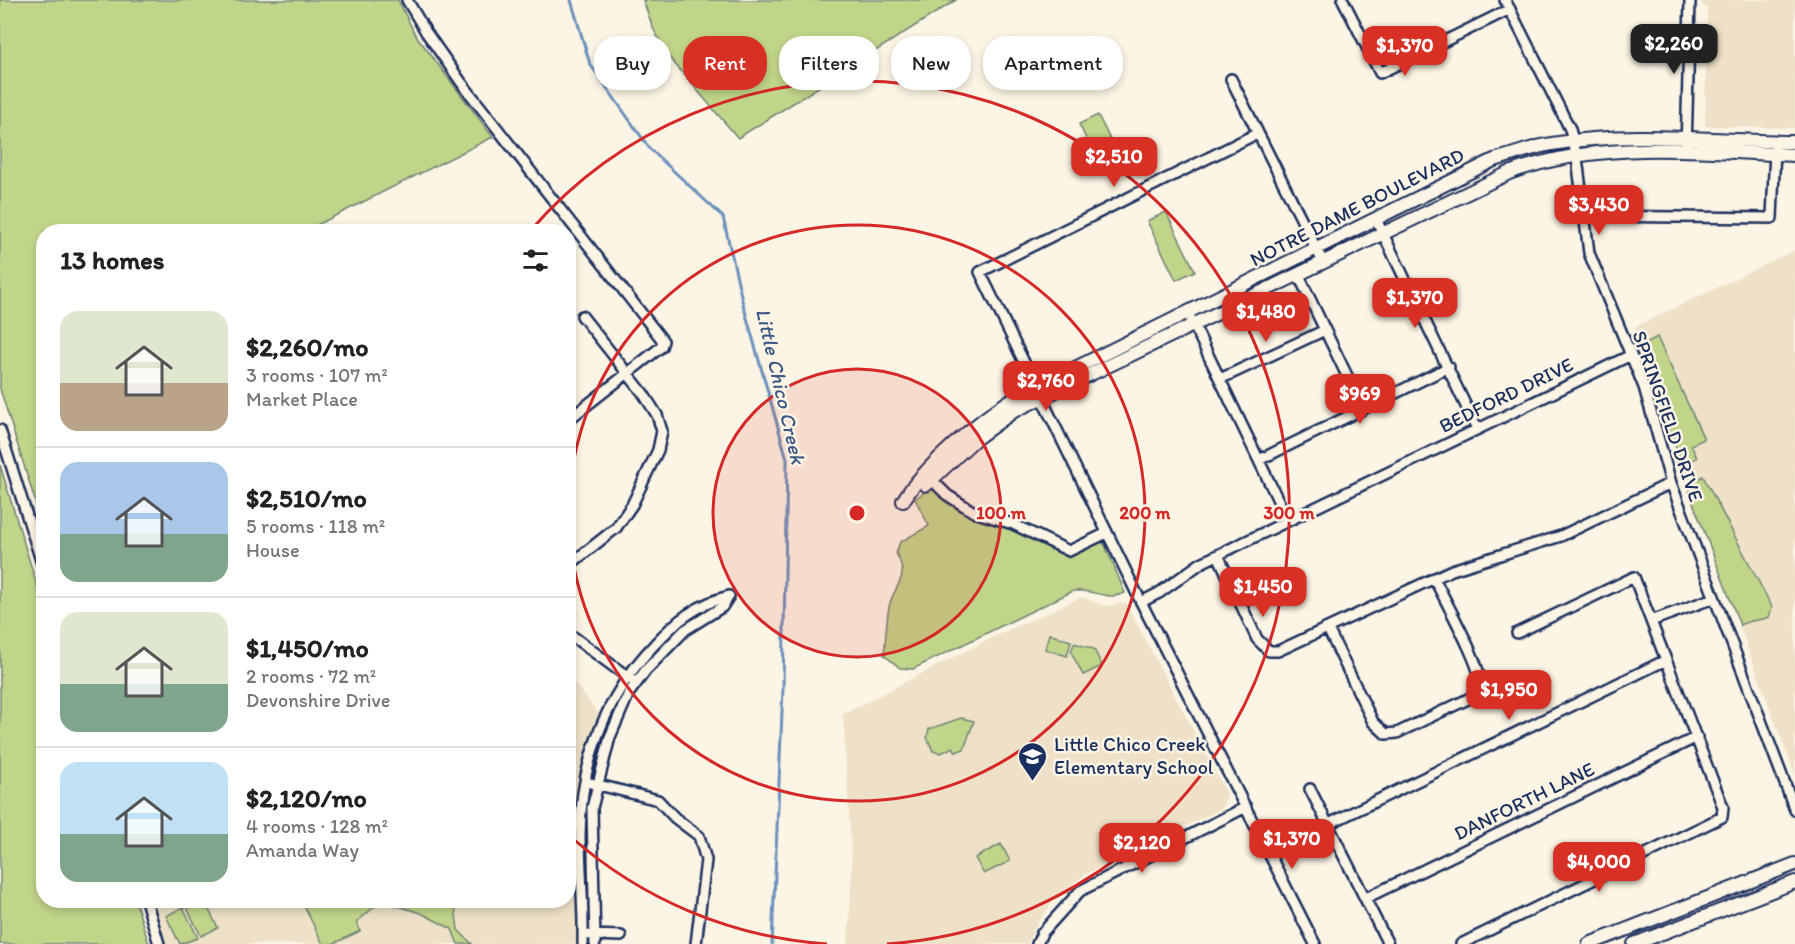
<!DOCTYPE html>
<html lang="en">
<head>
<meta charset="utf-8">
<style>
	body { margin:0; font-family:Itim,sans-serif; background:#f6f6f6; color:#222; height:100vh; display:flex; flex-direction:column; font-size:22px; white-space:nowrap }
	* { box-sizing:border-box; margin:0 }
	p { font-size:20px; color:#767676 }
	.icon { flex:none; width:33px; height:33px; fill:none; stroke:currentColor; stroke-width:2; stroke-linecap:round; stroke-linejoin:round }
	.map { position:relative; flex:1; overflow:hidden }
	.details { position:absolute; left:36px; top:224px; width:540px; height:684px; display:flex; flex-direction:column; background:#fff; border-radius:24px; box-shadow:0 3px 9px #0003 }
	.details>* { flex:none }
	.guide { position:absolute; left:594px; top:36px; width:570px; height:54px; display:flex; gap:12px }
	.price { position:absolute; translate:-50% -51px; padding:0 14px; border-radius:12px; background:#d93025; color:#fff; font-size:20px; line-height:39px; filter:drop-shadow(0 2px 3px #0008) }
	.price::after { content:''; position:absolute; left:50%; top:36px; width:18px; height:14px; margin-left:-9px; background:inherit; clip-path:polygon(0 0,100% 0,50% 100%) }
	.price.current { background:#222; color:#fff }
	ul { padding:0; list-style:none }
	li { display:flex; align-items:center; gap:18px; height:150px; padding:0 24px }
	li+li { border-top:2px solid #e0e0e0 }
	li span { display:grid; place-items:center; flex:none; width:168px; height:120px; border-radius:18px; color:#555 }
	li>.icon { margin-inline-start:auto }
	span .icon { width:72px; height:72px; fill:#fffc; stroke-width:1 }
	li b { font-size:26px }
	h2 { display:flex; justify-content:space-between; align-items:center; height:72px; padding:0 24px; font-size:26px }
	.tag { padding:0 21px; border-radius:24px; background:#fff; box-shadow:0 3px 9px #0003; font-size:21px; line-height:54px }
	.tag.current { background:#d93025; color:#fff }
	.map>svg:first-child { display:block }
	.built { fill:#eee1c8 }
	.green { fill:#c1d58a; stroke:#6e8274; stroke-width:1.5 }
	.lines { fill:none; stroke-linecap:round; stroke-linejoin:round }
	.stream { stroke:#6b90bd; stroke-width:3 }
	.minor-casing { stroke:#1b2f5e; stroke-width:14 }
	.tertiary-casing { stroke:#1b2f5e; stroke-width:16 }
	.minor { stroke:#fcf5e5; stroke-width:9 }
	.tertiary { stroke:#fcf5e5; stroke-width:12 }
	.ring { fill:none; stroke:#d62828; stroke-width:3 }
	.labels { text-anchor:middle; dominant-baseline:central; stroke-width:5; stroke-linejoin:round; paint-order:stroke }
	.street-label { font-size:20px; fill:#1b2f5e; stroke:#fcf5e5 }
	.poi-label { font-size:20px; fill:#1b2f5e; stroke:#fcf5e5; text-anchor:start }
	.water-label { font-size:21px; font-style:italic; fill:#3c5786; stroke:#fcf5e5 }
	.centre { fill:#d62828; stroke:#fcf5e5; stroke-width:3 }
	.ring-label { font-size:18px; text-anchor:middle; font-weight:bold; fill:#d62828; stroke:#fcf5e5; stroke-width:5; stroke-linejoin:round; paint-order:stroke }
</style>
</head>
<body>
<div class="map">
<svg width="1795" height="944" viewBox="0 0 1795 944">
	<rect width="100%" height="100%" fill="#fcf5e5"/>
	<filter id="ink" filterUnits="userSpaceOnUse"><feTurbulence type="fractalNoise" baseFrequency=".0167" numOctaves="2"/><feDisplacementMap in="SourceGraphic" scale="12" xChannelSelector="R" yChannelSelector="G"/><feConvolveMatrix kernelMatrix="1 2 1 2 8 2 1 2 1" color-interpolation-filters="sRGB"/></filter>
	<g filter="url(#ink)">
		<!-- built -->
		<path class="built" d="M1702 0H1795V128L1705 126 1707 9 1701 3Z
			M1795 250V775L1693 502 1655 377 1635 327Z
			M1082 597 1105 606 1126 603 1227 794 1223 808 1084 875 1055 899 1036 925 1027 944H848L852 868 843 714 995 636Z
			M569 676 603 719 586 782 575 795 572 820 574 879 583 944H159L146 900H568Z"/>
		<!-- green -->
		<path class="green" d="M0 0H398L415 34 493 137 305 231H44L43 526 0 389Z
			M643 0H956L738 138 668 56 653 28Z
			M1098 115 1122 164 1103 174 1079 124Z
			M1166 212 1195 271 1176 280 1147 221Z
			M1657 337 1704 439 1691 445 1697 458 1686 463 1680 461 1645 350 1647 346 1644 344Z
			M0 465 43 605 44 900H135L149 944H0Z
			M1703 476 1772 607 1769 617C1759 621 1749 620 1740 625L1689 492 1692 486 1688 484Z
			M930 488 972 516 1001 525 1069 558 1101 542 1105 545 1125 593C1107 602 1092 588 1073 591L913 669 900 668 884 655C886 639 886 622 889 607 894 583 911 581 896 553L900 542 929 526 915 499Z
			M1049 634 1071 641 1067 656 1045 649Z
			M1074 643 1094 649 1102 666 1083 675 1071 652Z
			M961 718 974 721 964 749 956 752 953 747 941 753 933 751 927 737 929 729Z
			M1001 844 1010 861 984 874 975 858Z
			M199 900H204L218 928 201 936 186 906Z
			M301 900H449L455 906 458 930 472 944H458L452 929 421 913 381 901 357 922 360 931 333 944H323Z
			M183 907 198 938 180 944 166 916Z"/>
		<g class="lines">
			<!-- stream -->
			<path class="stream" d="M571 0 590 64 650 149 723 217 743 304 787 459 783 689 772 944"/>
			<defs>
				<path id="minor" d="M407 0 426 32 461 82 663 341 661 347 568 420
					M1343 0 1380 73 1510 9
					M1505 0 1570 129 1577 158 1589 253 1644 387 1671 483 1795 810
					M1231 79 1258 133
					M1686 150 1690 0
					M1582 216 1772 218 1775 149
					M1376 219 1477 429
					M1298 274 1363 409
					M1188 313 1288 521
					M1220 379 1325 330
					M0 430 44 570
					M1259 460 1449 367
					M928 476 947 495 974 512 1013 524 1069 551 1107 533
					M1218 555 1257 639 1269 651H1278L1452 570 1561 536 1671 483
					M568 566 616 528 632 505 658 450 662 431 657 415 643 393 582 316
					M1141 602 1159 593 1201 563 1631 355
					M1328 629 1373 722 1386 734 1397 733 1468 699C1474 695 1478 692 1480 685 1484 669 1443 597 1434 578
					M568 633 632 680
					M1517 633 1634 577 1651 621
					M591 783 658 800 675 818 699 836 706 860 696 944
					M1310 789 1388 944
					M1269 853 1666 660 1651 621 1714 598
					M1366 898 1697 737
					M146 900 159 944
					M590 935 621 936
					M583 944C584 908 580 871 580 835 580 764 605 696 654 645 676 621 697 604 729 596
					M595 944 592 808 610 737 629 693 646 670 685 630 722 607 729 596
					M1037 944 1042 933 1080 891 1246 807
					M1315 944 1141 602 980 272 1258 133 1323 262
					M1461 944 1722 817 1723 807 1666 660"/>
				<path id="tertiary" d="M926 485 974 440 1014 411 1509 173C1599 139 1700 151 1795 155
					M903 501C923 468 978 421 1011 400L1494 160C1513 155 1532 147 1552 144 1633 130 1714 141 1795 142
					M1589 944 1795 864
					M1634 944 1795 882"/>
			</defs>
			<!-- minor casing -->
			<use href="#minor" class="minor-casing"/>
			<!-- tertiary casing -->
			<use href="#tertiary" class="tertiary-casing"/>
			<!-- minor -->
			<use href="#minor" class="minor"/>
			<!-- tertiary -->
			<use href="#tertiary" class="tertiary"/>
		</g>
	</g>
	<!-- distance rings -->
	<circle cx="857" cy="513" r="144" fill="#d62828" fill-opacity=".12"/>
	<g class="ring">
		<circle cx="857" cy="513" r="144"/>
		<circle cx="857" cy="513" r="288"/>
		<path d="M827 944A432 432 0 0 1 571 837M531 230A432 432 0 1 1 887 944"/>
	</g>
	<!-- icons -->
	<defs>
		<symbol id="school-pin" viewBox="-11 -11 22 30"><path d="M0 17L-7.5 6A9.5 9.5 0 1 1 7.5 6Z" fill="#1b2f5e" stroke="#fcf5e5"/><path d="M0-5L7-2L0 1L-7-2ZM-4 1L0 2.5L4 1V4Q0 6-4 4Z" fill="#fff"/></symbol>
	</defs>
	<g fill-rule="evenodd">
		<use href="#school-pin" x="1016" y="740" width="33" height="45"/>
	</g>
	<g class="labels">
		<!-- street labels -->
		<g class="street-label">
			<text transform="translate(1357 207) rotate(-27)">NOTRE DAME BOULEVARD</text>
			<text transform="translate(1506 395) rotate(-26)">BEDFORD DRIVE</text>
			<text transform="translate(1668 416) rotate(71)">SPRINGFIELD DRIVE</text>
			<text transform="translate(1524 801) rotate(-26)">DANFORTH LANE</text>
		</g>
		<!-- poi labels -->
		<g class="poi-label">
			<text x="1054" y="744">Little Chico Creek<tspan x="1054" dy="23">Elementary School</tspan></text>
		</g>
		<!-- water labels -->
		<g class="water-label">
			<text transform="translate(781 386) rotate(77)">Little Chico Creek</text>
		</g>
	</g>
	<circle cx="857" cy="513" r="9" class="centre"/>
	<g class="ring-label">
		<text x="1001" y="519">100 m</text>
		<text x="1145" y="519">200 m</text>
		<text x="1289" y="519">300 m</text>
	</g>
</svg>
<b class="price current" style="left:1674px;top:75px">$2,260</b>
<b class="price" style="left:1405px;top:77px">$1,370</b>
<b class="price" style="left:1114px;top:188px">$2,510</b>
<b class="price" style="left:1599px;top:236px">$3,430</b>
<b class="price" style="left:1415px;top:329px">$1,370</b>
<b class="price" style="left:1266px;top:343px">$1,480</b>
<b class="price" style="left:1046px;top:412px">$2,760</b>
<b class="price" style="left:1360px;top:425px">$969</b>
<b class="price" style="left:1263px;top:618px">$1,450</b>
<b class="price" style="left:1509px;top:721px">$1,950</b>
<b class="price" style="left:1292px;top:870px">$1,370</b>
<b class="price" style="left:1142px;top:874px">$2,120</b>
<b class="price" style="left:1599px;top:893px">$4,000</b>
<div class="guide">
<a class="tag">Buy</a>
<a class="tag current">Rent</a>
<a class="tag">Filters</a>
<a class="tag">New</a>
<a class="tag">Apartment</a>
</div>
<section class="details">
<h2>13 homes<svg class="icon" aria-label="filters" viewBox="0 0 24 24"><path d="M4 7h16M4 17h16"/><circle cx="9" cy="7" r="2"/><circle cx="15" cy="17" r="2"/></svg></h2>
<ul>
<li><span style="background:linear-gradient(#dfe7d0 60%,#b9a48a 0)"><svg class="icon" aria-label="home" viewBox="0 0 24 24"><path d="M3 11l9-7 9 7M6 9v11h12V9"/></svg></span><div><b>$2,260/mo</b><p>3 rooms · 107 m²</p><p>Market Place</p></div></li>
<li><span style="background:linear-gradient(#a9c7e8 60%,#7fa58c 0)"><svg class="icon" aria-label="home" viewBox="0 0 24 24"><path d="M3 11l9-7 9 7M6 9v11h12V9"/></svg></span><div><b>$2,510/mo</b><p>5 rooms · 118 m²</p><p>House</p></div></li>
<li><span style="background:linear-gradient(#dfe7d0 60%,#7fa58c 0)"><svg class="icon" aria-label="home" viewBox="0 0 24 24"><path d="M3 11l9-7 9 7M6 9v11h12V9"/></svg></span><div><b>$1,450/mo</b><p>2 rooms · 72 m²</p><p>Devonshire Drive</p></div></li>
<li><span style="background:linear-gradient(#bfe0f5 60%,#7fa58c 0)"><svg class="icon" aria-label="home" viewBox="0 0 24 24"><path d="M3 11l9-7 9 7M6 9v11h12V9"/></svg></span><div><b>$2,120/mo</b><p>4 rooms · 128 m²</p><p>Amanda Way</p></div></li>
</ul>
</section>
</div>
</body>
</html>
